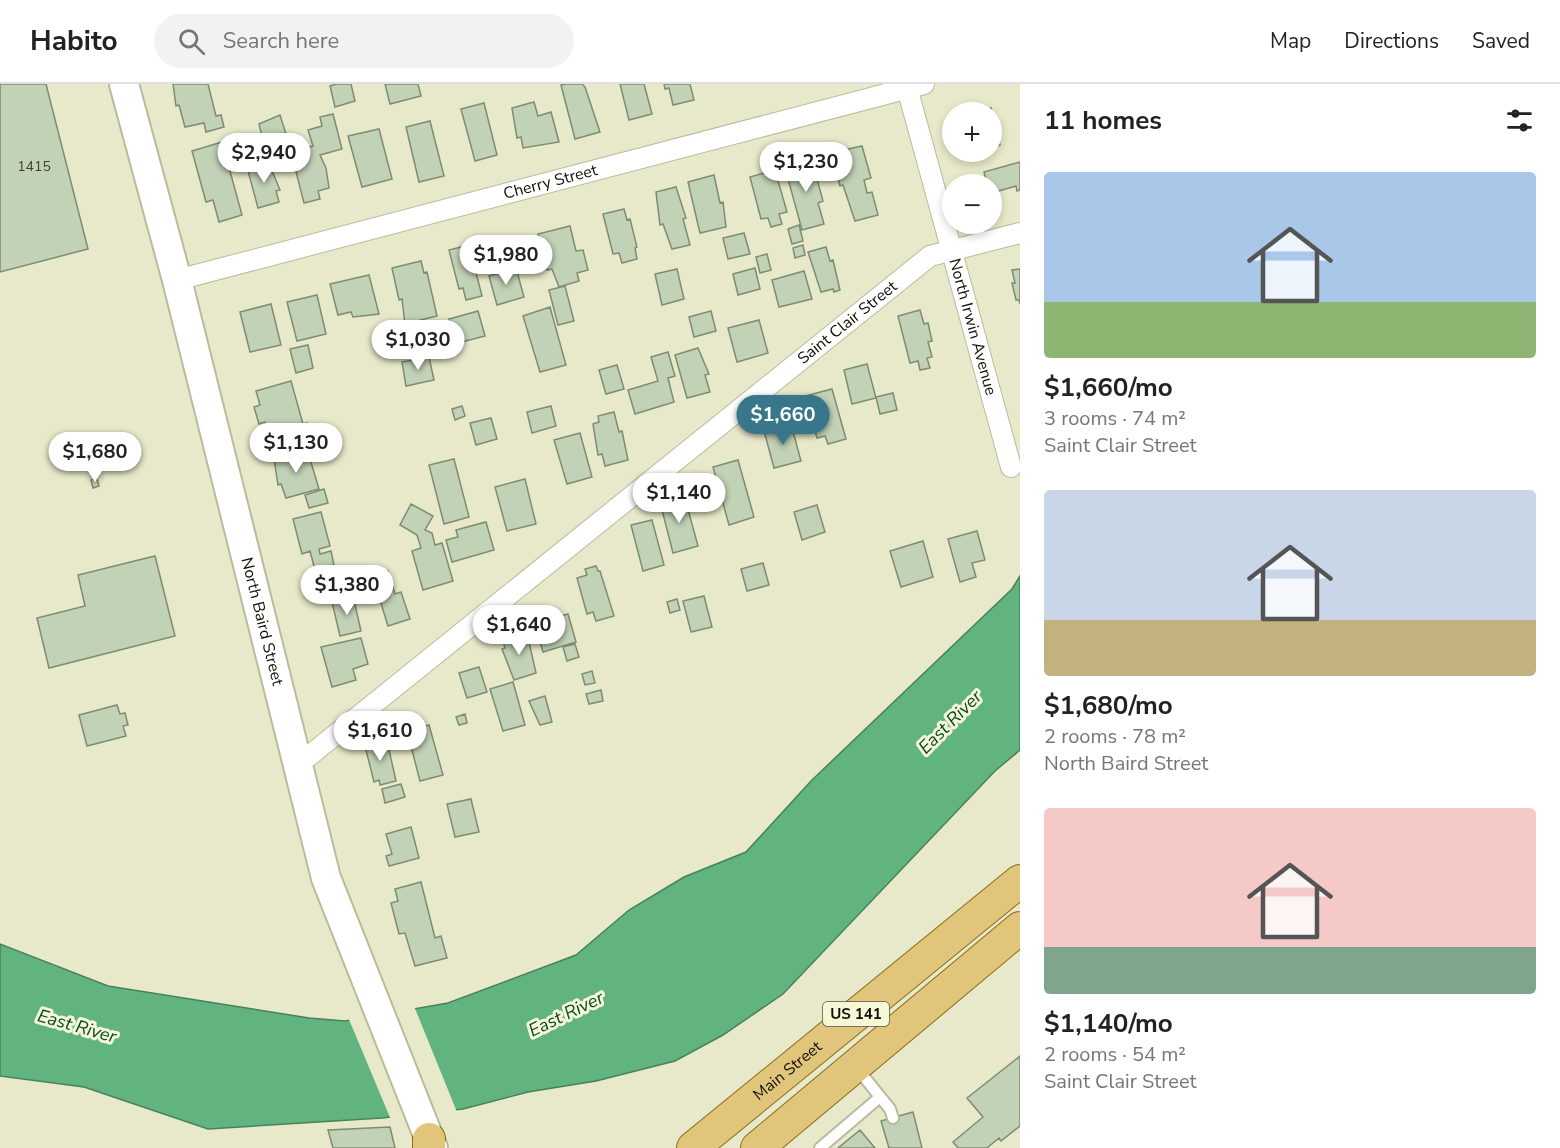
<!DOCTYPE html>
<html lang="en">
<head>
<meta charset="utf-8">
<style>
	body { margin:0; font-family:"Nunito Sans",sans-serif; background:#f2f2f2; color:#222; height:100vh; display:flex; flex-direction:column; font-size:22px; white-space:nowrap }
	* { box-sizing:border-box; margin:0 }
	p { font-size:20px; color:#767676 }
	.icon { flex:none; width:33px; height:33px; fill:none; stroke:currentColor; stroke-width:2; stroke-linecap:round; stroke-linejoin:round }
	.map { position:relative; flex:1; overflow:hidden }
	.sheet { display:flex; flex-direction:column; background:#fff; width:540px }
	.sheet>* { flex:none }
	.controls { position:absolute; left:942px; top:18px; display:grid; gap:12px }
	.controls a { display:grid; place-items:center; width:60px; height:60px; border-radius:50%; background:#fff; box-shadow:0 3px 9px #0003; font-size:30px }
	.price { position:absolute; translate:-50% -51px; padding:0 14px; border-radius:21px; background:#fff; color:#222; font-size:20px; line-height:39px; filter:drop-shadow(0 2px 3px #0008) }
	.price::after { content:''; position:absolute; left:50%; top:36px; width:18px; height:14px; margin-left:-9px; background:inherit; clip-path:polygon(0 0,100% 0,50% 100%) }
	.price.active { background:#37768b; color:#fff }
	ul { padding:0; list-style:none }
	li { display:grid; align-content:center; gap:12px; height:318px; padding:0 24px }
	li span { display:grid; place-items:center; height:186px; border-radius:6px; color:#555 }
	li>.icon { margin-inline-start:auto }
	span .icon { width:108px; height:108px; fill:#fffc; stroke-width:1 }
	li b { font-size:26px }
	h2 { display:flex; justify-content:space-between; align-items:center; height:72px; padding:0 24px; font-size:26px }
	header { display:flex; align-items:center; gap:36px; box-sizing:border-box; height:84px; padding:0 30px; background:#fff; border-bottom:2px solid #e0e0e0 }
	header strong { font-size:28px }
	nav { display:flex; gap:33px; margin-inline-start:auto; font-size:21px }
	.search { width:420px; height:54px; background:#f2f2f2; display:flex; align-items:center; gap:15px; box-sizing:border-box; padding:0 21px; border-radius:33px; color:#767676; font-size:22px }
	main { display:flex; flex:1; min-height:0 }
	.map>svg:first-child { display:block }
	.water { fill:#61b47f; stroke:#48825a; stroke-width:1.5 }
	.pier { fill:#e8e9ca }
	.building { fill:#c2d2b6; stroke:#7d8c72; stroke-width:1.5 }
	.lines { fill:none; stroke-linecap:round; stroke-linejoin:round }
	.lane-casing { stroke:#babb9d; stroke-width:14 }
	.street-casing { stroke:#babb9d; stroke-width:22 }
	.secondary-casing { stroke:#babb9d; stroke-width:32 }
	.primary-casing { stroke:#896c18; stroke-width:34 }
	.lane { stroke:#fff; stroke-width:10 }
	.street { stroke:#fff; stroke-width:20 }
	.secondary { stroke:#fff; stroke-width:28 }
	.primary { stroke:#e0c57b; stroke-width:32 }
	.labels { text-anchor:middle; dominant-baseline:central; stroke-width:6; stroke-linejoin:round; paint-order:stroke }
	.number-label { font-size:14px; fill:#3c4031 }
	.shield { fill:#f5f7d7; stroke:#545544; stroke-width:1.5 }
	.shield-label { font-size:15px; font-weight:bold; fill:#0f0f05 }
	.street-label { font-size:16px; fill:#0f0f05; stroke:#f5f7d7 }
	.water-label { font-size:18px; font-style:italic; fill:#054926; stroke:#f5f7d7 }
</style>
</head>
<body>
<header>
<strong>Habito</strong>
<div class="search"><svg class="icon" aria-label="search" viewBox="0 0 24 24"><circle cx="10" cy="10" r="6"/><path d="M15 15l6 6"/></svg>Search here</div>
<nav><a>Map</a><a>Directions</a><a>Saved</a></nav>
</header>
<main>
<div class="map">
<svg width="1020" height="1064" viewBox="0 0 1020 1064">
	<rect width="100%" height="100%" fill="#e8e9ca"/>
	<!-- water -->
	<path class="water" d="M1020 492V666L995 687 783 910 723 951 675 977 596 997 528 1008 463 1025 382 1034 208 1045 84 1003 0 992V860L108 902 309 934 345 937 448 919 576 871 629 826 684 793 746 768 811 697 1012 505Z"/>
	<!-- pier -->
	<path class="pier" d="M414 922 457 1028 391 1036 348 933Z"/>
	<!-- building -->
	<path class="building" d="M0 0H46L88 165 0 188Z
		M173 0H208L216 32 221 31 224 43 206 48 204 39 185 43 179 21 176 22Z
		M336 0H351L355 17 335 23 330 2Z
		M385 0H418L421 12 390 20Z
		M566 0H582L585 3 600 48 575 55 561 1Z
		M620 0H644L652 30 629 36Z
		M664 0H690L694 16 673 21 669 4 665 5Z
		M534 18 538 32 551 28 559 58 523 64 521 53 517 54 512 24Z
		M484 19 497 71 475 77 461 25Z
		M991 24 1000 61 992 64V28H973Z
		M333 30 342 65 320 71 326 84 329 104 318 107 320 115 304 119 291 68 313 62 308 46 322 42 320 33Z
		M280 31 287 53 264 60 259 40Z
		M430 37 444 92 419 98 406 43Z
		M379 45 392 95 362 103 348 52Z
		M222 58 242 131 219 138 213 116 206 118 192 67Z
		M862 62 871 94 864 96 867 109 872 108 878 131 855 137 843 101 840 102 835 82 839 81 835 68Z
		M811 73 823 117 818 119 824 140 802 146 787 91 790 90 787 80Z
		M268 77 280 106 276 107 279 118 258 124 247 83Z
		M1020 78V106L1017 107 1016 102 992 109V100H987L984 88Z
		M775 86 787 128 779 130 782 140 771 143 768 134 761 135 750 93Z
		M714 91 720 119 723 118 726 143 700 149 688 98Z
		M676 103 686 134 683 135 690 161 672 165 663 140 660 141 656 108Z
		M624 125 627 136 630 135 637 163 635 164 637 175 622 179 619 169 613 170 603 130Z
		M799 141 803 157 792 160 788 145Z
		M570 142 576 167 583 166 588 186 577 189 579 197 559 203 552 185 547 186 538 150Z
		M744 149 750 170 728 175 723 154Z
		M469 161 482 212 466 216 463 204 459 205 449 166Z
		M803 161 805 171 795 174 793 164Z
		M826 163 830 177 833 176 840 206 834 208 833 205 821 208 808 168Z
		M767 170 771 186 760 189 756 173Z
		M421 177 424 189 427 188 437 232 405 240 402 215 399 216 392 184Z
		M516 184 524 213 497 221 489 192Z
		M755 184 760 205 738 211 733 190Z
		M677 185 684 215 662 221 655 190Z
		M1020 185V220L1019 216H1016L1012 199H1015L1012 186Z
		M804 187 812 215 779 223 772 196Z
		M369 191 379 230 353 233 351 228 338 231 330 200Z
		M565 202 574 237 558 241 549 206Z
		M317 211 326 250 297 257 287 218Z
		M271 220 281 261 250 268 240 228Z
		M550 223 566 281 540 288 523 232Z
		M920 226 924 240 928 239 932 257 928 258 932 273 927 274 930 284 920 286 918 277 910 279 898 232Z
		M478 227 485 252 454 260 449 235Z
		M711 227 716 247 694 253 689 233Z
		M759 236 768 269 737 278 728 244Z
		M308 261 313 284 296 289 290 265Z
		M698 264 709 290 705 291 710 308 687 314 675 271Z
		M668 268 675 292 668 294 674 318 635 330 628 306 658 297 651 273Z
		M429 273 434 296 406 302 402 278Z
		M867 280 876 314 852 320 844 286Z
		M617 281 624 305 606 310 599 286Z
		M291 297 303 340 307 339 310 350 291 356 288 347 269 352 265 338 259 340 254 323 260 321 256 307Z
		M832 305 846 355 828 360 825 352 817 354 805 312Z
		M893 309 897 326 880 330 876 313Z
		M462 322 465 332 455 336 452 325Z
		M551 322 556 342 532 349 527 328Z
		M614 328 619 348 622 347 628 376 605 382 602 370 598 371 593 340 599 338 598 332Z
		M491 334 497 355 476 361 470 339Z
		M791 340 801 377 774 384 764 347Z
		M580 349 592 393 567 400 554 356Z
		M85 352 87 359 81 361 80 354Z
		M307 365 319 405 286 414 281 400 278 401 274 375Z
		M454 375 469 433 444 440 429 381Z
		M738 376 754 433 729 441 713 383Z
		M97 395 99 402 93 404 91 396Z
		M525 395 536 440 507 447 495 403Z
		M324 405 328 419 309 424 305 411Z
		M684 411 698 462 673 469 660 418Z
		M411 420 433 432 425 446 432 449 435 461 442 459 453 497 423 506 412 467 421 464 417 451 400 441Z
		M817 421 825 448 802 456 794 428Z
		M321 428 330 462 319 465 320 470 331 467 334 481 315 486 310 467 302 470 293 435Z
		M652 436 664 481 643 487 631 441Z
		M486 438 494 466 452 478 446 456 458 453 456 446Z
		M977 447 985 476 972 479 976 493 960 498 948 455Z
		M923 457 933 493 901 503 890 467Z
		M155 472 175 552 49 584 37 534 85 522 78 491Z
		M763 479 769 501 747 507 741 485Z
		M596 482 598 487H600L614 532 596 537 593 528 587 530 577 494 587 491 585 485Z
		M388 487 395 510 401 508 410 535 388 542 380 516 372 518 365 494Z
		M353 512 361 547 340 552 332 518Z
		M704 512 712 543 691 548 683 517Z
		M677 515 680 526 670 529 667 518Z
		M555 528 557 533 568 530 576 558 543 568 535 540 546 536 544 531Z
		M522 547 526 559 529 558 536 589 514 596 502 565 505 564 502 553Z
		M361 554 368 580 353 585 356 596 332 603 321 563Z
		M575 560 579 573 567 577 563 563Z
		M479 583 487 608 467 614 459 589Z
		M592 587 595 599 585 601 582 590Z
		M513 598 525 641 503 647 490 605Z
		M601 606 603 617 589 620 586 610Z
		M545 612 552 638 540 641 529 617Z
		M117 621 120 630 125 629 128 641 123 642 126 652 87 662 79 631Z
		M465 630 467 639 459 641 456 633Z
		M429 641 443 691 420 697 407 647Z
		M371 656 373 661 387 657 396 697 380 701 379 696 374 698 364 658Z
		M401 700 405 713 385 719 382 705Z
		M471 715 479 748 455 753 447 720Z
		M411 743 419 774 389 782 386 772 392 770 386 750Z
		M421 798 435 854 441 852 447 874 415 882 405 849 399 850 391 819 398 817 395 805Z
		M1020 972V1042L1001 1057 999 1054 987 1064H958L953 1058 983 1033 967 1014Z
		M913 1028 922 1064H889L881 1037Z
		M390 1043 395 1064H333L328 1046Z
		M860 1046 875 1064H838Z"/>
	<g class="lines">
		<defs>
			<path id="lane" d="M856 983 890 1025 893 1034
				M820 1064 880 1013"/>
			<g id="street">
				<path id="s1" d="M906 0 1011 383"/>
				<path id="s2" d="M177 196 924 0"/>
				<path id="s3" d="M299 680 930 172 1020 149"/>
			</g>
			<g id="secondary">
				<path id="s4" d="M124 0 177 196 326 794 433 1064"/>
			</g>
			<g id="primary">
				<path d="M429 1064V1055"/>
				<path id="s5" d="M693 1064 1020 797"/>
				<path d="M757 1064 1020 844"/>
			</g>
		</defs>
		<!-- lane casing -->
		<use href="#lane" class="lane-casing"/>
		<!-- street casing -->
		<use href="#street" class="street-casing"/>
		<!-- secondary casing -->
		<use href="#secondary" class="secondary-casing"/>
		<!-- primary casing -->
		<use href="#primary" class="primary-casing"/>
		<!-- lane -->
		<use href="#lane" class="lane"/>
		<!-- street -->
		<use href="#street" class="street"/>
		<!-- secondary -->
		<use href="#secondary" class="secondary"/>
		<!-- primary -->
		<use href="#primary" class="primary"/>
	</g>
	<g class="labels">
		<!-- number labels -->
		<g class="number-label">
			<text x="34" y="82">1415</text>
		</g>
		<!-- shield labels -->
		<rect class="shield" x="823" y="918" width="66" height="24" rx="4.5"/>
		<g class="shield-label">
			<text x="856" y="930">US 141</text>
		</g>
		<!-- street labels -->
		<g class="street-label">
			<text stroke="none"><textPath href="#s2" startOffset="386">Cherry Street</textPath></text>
			<text stroke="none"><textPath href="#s3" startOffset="704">Saint Clair Street</textPath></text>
			<text stroke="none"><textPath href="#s1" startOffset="252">North Irwin Avenue</textPath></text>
			<text stroke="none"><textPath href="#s4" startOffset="555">North Baird Street</textPath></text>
			<text stroke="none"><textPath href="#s5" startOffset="122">Main Street</textPath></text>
		</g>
		<!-- water labels -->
		<g class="water-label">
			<text transform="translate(950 638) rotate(-45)">East River</text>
			<text transform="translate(566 930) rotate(-26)">East River</text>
			<text transform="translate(77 942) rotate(16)">East River</text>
		</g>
	</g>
</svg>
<div class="controls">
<a>+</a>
<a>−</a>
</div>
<b class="price" style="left:264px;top:100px">$2,940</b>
<b class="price" style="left:806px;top:109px">$1,230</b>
<b class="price" style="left:506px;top:202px">$1,980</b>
<b class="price" style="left:418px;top:287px">$1,030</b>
<b class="price active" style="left:783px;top:362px">$1,660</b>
<b class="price" style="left:296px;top:390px">$1,130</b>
<b class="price" style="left:95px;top:399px">$1,680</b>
<b class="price" style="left:679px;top:440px">$1,140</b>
<b class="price" style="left:347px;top:532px">$1,380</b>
<b class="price" style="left:519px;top:572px">$1,640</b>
<b class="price" style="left:380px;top:678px">$1,610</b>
</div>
<section class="sheet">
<h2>11 homes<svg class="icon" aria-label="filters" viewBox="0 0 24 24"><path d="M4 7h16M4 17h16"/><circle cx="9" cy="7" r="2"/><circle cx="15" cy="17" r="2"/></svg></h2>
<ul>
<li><span style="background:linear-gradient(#a9c7e8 70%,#8fb573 0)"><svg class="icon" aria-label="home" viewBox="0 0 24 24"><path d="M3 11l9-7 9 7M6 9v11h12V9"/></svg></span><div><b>$1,660/mo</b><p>3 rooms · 74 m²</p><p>Saint Clair Street</p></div></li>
<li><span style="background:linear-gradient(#c9d6e8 70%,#c2b280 0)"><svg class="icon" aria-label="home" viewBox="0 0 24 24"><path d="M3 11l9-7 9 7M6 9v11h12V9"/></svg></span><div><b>$1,680/mo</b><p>2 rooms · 78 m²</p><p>North Baird Street</p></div></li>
<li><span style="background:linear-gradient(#f6c9c9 75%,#7fa58c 0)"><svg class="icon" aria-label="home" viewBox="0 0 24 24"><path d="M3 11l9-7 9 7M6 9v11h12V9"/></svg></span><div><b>$1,140/mo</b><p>2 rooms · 54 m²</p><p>Saint Clair Street</p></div></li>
</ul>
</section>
</main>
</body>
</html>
